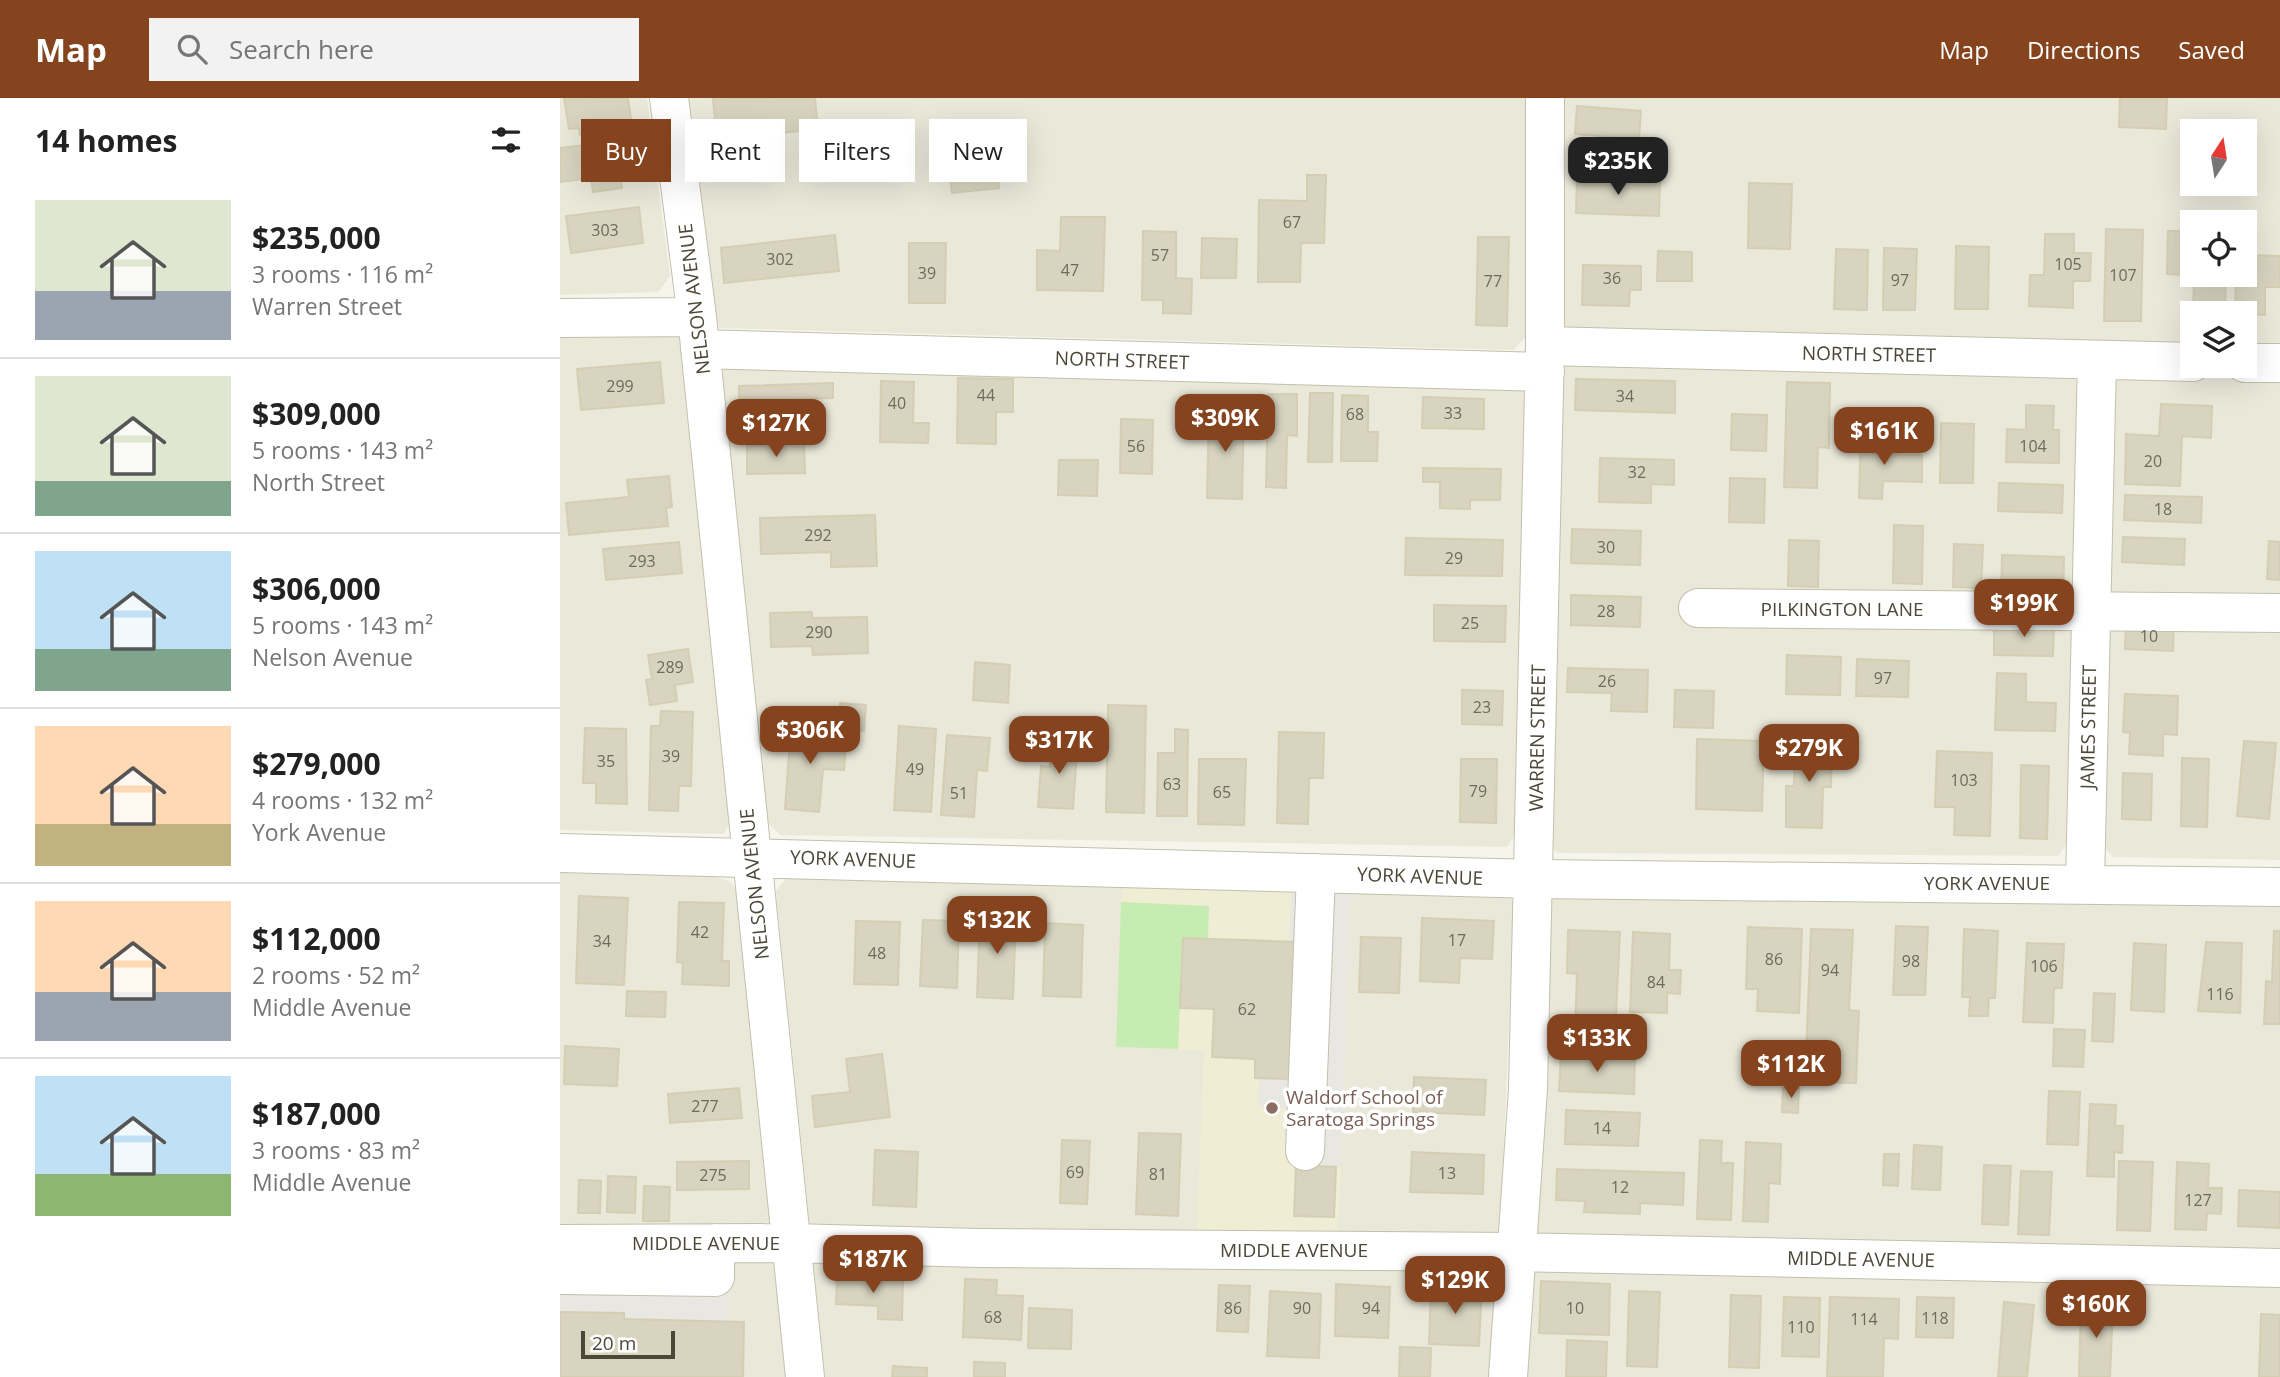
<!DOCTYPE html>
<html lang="en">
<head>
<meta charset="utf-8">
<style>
	body { margin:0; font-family:"Open Sans",sans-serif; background:#f2f2f2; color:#222; height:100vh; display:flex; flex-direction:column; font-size:26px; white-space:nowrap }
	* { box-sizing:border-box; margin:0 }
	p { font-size:23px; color:#767676 }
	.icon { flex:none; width:38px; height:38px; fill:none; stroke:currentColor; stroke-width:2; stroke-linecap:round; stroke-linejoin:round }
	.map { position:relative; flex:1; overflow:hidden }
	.panel { display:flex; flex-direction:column; background:#fff; width:560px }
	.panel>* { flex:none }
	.guide { position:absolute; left:21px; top:21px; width:665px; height:63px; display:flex; gap:14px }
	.needle { width:46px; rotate:12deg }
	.fabs { position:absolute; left:1620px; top:21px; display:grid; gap:14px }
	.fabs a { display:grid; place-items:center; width:77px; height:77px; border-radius:0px; background:#fff; box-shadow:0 7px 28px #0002; font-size:35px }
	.scale { position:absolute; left:21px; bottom:18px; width:94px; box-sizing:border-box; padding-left:7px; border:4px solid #4b4838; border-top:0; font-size:19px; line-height:24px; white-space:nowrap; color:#4b4838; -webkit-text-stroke:5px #fff; paint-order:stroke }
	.price { position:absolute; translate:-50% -60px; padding:0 16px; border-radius:14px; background:#85431e; color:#fff; font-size:23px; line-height:46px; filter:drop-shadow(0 2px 4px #0008) }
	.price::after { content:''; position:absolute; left:50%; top:42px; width:21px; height:16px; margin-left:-10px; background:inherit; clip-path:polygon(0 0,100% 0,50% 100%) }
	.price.active { background:#222; color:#fff }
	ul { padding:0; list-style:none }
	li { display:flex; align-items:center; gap:21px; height:175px; padding:0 35px }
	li+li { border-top:2px solid #e0e0e0 }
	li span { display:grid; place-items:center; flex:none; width:196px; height:140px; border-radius:0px; color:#555 }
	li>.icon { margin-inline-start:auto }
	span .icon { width:84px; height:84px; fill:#fffc; stroke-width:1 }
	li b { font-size:30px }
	h2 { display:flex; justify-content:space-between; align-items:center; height:84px; padding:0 35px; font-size:30px }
	.pill { padding:0 24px; border-radius:0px; background:#fff; box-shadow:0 7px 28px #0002; font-size:24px; line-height:63px }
	.pill.active { background:#85431e; color:#fff }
	header { display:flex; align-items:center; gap:42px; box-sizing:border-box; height:98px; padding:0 35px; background:#85431e; color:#fff }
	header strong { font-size:33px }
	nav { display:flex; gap:38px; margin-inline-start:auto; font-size:24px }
	.search { width:490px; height:63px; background:#f2f2f2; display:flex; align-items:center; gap:18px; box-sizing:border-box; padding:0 24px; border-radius:0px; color:#767676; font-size:26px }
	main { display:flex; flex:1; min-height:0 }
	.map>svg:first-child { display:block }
	.residential { fill:#eae8d9; fill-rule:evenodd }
	.education { fill:#efeed5 }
	.green { fill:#c6ebb3 }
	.parking { fill:#e8e7e2 }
	.building { fill:#d8d4c0; stroke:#d4ceb3; stroke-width:2 }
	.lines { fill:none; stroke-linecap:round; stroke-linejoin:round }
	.minor-casing { stroke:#c2c0ad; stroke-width:40 }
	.minor { stroke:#fff; stroke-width:38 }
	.education-dot { fill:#8d6e63; stroke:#fff; stroke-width:2.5 }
	.labels { text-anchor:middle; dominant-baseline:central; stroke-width:7; stroke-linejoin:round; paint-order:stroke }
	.number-label { font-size:16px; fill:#6e6b5a }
	.street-label { font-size:19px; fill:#4b4838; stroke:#fff }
	.education-label { font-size:19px; fill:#785e54; stroke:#fff; text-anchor:start }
</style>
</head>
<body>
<header>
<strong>Map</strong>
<div class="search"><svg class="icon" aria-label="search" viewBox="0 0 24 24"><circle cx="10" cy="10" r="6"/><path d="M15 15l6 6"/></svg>Search here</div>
<nav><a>Map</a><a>Directions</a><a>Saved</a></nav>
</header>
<main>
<section class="panel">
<h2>14 homes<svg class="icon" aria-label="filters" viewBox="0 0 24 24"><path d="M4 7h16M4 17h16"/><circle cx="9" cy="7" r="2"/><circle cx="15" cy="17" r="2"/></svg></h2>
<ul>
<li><span style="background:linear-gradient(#dfe7d0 65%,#9aa5b1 0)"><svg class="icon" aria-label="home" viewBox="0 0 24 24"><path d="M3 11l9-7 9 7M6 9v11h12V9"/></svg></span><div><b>$235,000</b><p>3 rooms · 116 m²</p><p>Warren Street</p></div></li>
<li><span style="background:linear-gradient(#dfe7d0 75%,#7fa58c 0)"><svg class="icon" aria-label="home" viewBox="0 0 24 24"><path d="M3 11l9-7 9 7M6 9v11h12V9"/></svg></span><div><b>$309,000</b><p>5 rooms · 143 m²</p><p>North Street</p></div></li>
<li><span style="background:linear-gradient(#bfe0f5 70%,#7fa58c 0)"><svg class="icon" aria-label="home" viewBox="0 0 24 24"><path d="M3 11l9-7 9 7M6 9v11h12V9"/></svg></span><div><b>$306,000</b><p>5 rooms · 143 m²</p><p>Nelson Avenue</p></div></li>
<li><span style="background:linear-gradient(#ffd9b3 70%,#c2b280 0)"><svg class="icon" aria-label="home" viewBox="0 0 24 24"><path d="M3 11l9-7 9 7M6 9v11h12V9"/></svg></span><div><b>$279,000</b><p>4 rooms · 132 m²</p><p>York Avenue</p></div></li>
<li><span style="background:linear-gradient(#ffd9b3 65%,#9aa5b1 0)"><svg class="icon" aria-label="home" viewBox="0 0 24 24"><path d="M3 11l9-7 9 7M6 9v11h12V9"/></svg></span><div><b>$112,000</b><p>2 rooms · 52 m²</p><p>Middle Avenue</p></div></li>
<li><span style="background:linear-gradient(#bfe0f5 70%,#8fb573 0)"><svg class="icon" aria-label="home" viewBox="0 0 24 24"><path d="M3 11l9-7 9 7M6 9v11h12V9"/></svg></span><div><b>$187,000</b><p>3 rooms · 83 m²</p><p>Middle Avenue</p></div></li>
</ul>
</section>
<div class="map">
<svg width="1720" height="1279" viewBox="0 0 1720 1279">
	<rect width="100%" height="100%" fill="#f6f5eb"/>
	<!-- residential -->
	<path class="residential" d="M0 0H87L110 178 98 194 0 197Z
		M119 0H972L968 237 953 252 160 230 146 216Z
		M999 0H1720V247L1685 246V215H1633V245L1006 236 994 225ZM1633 33H1685V86H1633ZM1633 124H1685V177H1633Z
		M0 231 121 236 173 721 163 736 0 732Z
		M1005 264 1506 275 1520 285 1512 739 1498 758 997 755 984 741 996 276Z
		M161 270 960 284 969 297 955 736 947 749 220 737 205 722Z
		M1562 275 1720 277V762L1553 759 1541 746 1549 293Z
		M0 775 151 778 169 783 178 793 227 1279H0Z
		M227 779 562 790 948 795 954 806 934 1279H265L216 793Z
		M995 796 1720 806V1152L983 1139 971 1128 983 811Z
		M975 1171 1720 1185V1279H964L967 1182Z"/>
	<!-- education -->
	<path class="education" d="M562 790 791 795 778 1135 637 1136 644 952 556 949Z"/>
	<!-- green -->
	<path class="green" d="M561 804 649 808 648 840H623L618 951 556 949Z"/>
	<!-- parking -->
	<path class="parking" d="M731 793 791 795 781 1069 730 1066 732 1011 698 1009 699 980 733 981 738 844H729Z
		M0 1164 169 1169 168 1224 64 1221 63 1215 0 1214Z"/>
	<!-- building -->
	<path class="building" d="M4 0H68L71 22 50 25 52 33 20 37 19 30 9 31Z
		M166 0H255L258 31 157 42 153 1Z
		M1560 0H1607L1606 31 1559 29Z
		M1017 8 1081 13 1079 41 1015 36Z
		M67 42 71 75 60 76 62 90 33 94 31 80 0 84V50Z
		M435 54 439 90 392 95 388 59Z
		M747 77H766L764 145H741L740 184H698L699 102 747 103Z
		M1017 80 1100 82 1099 118 1016 115Z
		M1189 85 1232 86 1230 151 1188 150Z
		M79 109 83 145 11 155 6 118Z
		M501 119H545L543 193 477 192V152L500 153Z
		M1546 131 1583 132 1581 223H1544Z
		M583 133 616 134V180L632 181 631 216 603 215V202H582Z
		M1608 133H1626L1625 177 1607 176Z
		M1485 136H1514V155H1531L1530 183H1513V210L1469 208 1470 177H1484Z
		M275 137 279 173 164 185 161 150Z
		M918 139H949L947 228 916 227Z
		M642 140 677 141 676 180H641Z
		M349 145H386L385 205H349Z
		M1396 148 1429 149 1428 211H1395Z
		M1324 150 1357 151 1355 212H1323Z
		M1276 151 1308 152 1307 212 1274 211Z
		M1098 153 1132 154V183H1097Z
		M1685 157 1720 158V189H1705V217L1675 215 1676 177H1685Z
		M1023 167 1081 168V192H1070L1069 208 1022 207Z
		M1644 177H1666L1665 215 1633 213 1634 184H1644Z
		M100 264 104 305 21 312 17 271Z
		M398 280 453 281V314H436V346L397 345Z
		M1016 281 1115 283V315L1015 312Z
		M321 283 354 284 353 325H369L368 345 320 344Z
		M1227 284 1270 285 1269 350 1258 349 1257 390 1224 389Z
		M273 285V300L228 301 229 337 201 338 200 313 180 314 179 288Z
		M750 295H773L772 364H748Z
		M708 296H737V338L727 337 726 390 706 389Z
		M782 297 808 298V334H818L817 363H781Z
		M863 299 924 301V331L862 330Z
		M1601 306 1652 308 1651 340 1622 338 1620 388 1565 386 1566 336 1599 338Z
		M1466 307 1494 308 1493 332H1499V365L1446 364 1447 331 1466 332Z
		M649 311 684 312 682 401 647 400Z
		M1172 316 1207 317 1206 353 1171 352Z
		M561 321 593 322 592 376 560 375Z
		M1381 325 1414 326 1413 385H1380Z
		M1301 334 1324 335 1323 356 1362 357V384L1323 383 1322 401 1299 400Z
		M244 345 245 375 187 376V347Z
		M1040 360 1114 362V387L1091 386V405L1039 404Z
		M499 362H538L537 398 498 397Z
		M863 370 941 371 940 402H910V411L880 410V384H863Z
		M109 378 112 409 106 410 108 428 9 437 6 405 69 399 67 382Z
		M1170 380 1205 381 1204 425 1169 424Z
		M1439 385 1503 387 1502 415 1438 413Z
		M1565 397 1642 399 1641 425 1564 422Z
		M315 417 317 468 271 469V454L201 456 200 420Z
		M1334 427 1363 428 1362 486 1333 485Z
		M1012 431 1081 433 1080 467 1011 465Z
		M1563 439 1625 441 1624 467 1562 464Z
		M846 440 943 442 942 478 845 477Z
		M1229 442 1259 443 1258 489 1228 488Z
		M1709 443 1720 444V482L1707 481Z
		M119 444 122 475 46 482 43 451Z
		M1394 446 1423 447 1421 490 1393 489Z
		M1442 457 1504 459 1503 503 1441 501Z
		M1011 497 1081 499 1080 529 1011 527Z
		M874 507 946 508 945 544 874 543Z
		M252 514V520L307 519 308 555 253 557 252 548 211 549 210 515Z
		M1434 524 1494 525 1493 558 1434 557Z
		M1566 524 1614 525 1613 553 1565 551Z
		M128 551 133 584 115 587 117 603 90 607 86 582 92 581 88 557Z
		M1227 557 1281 559 1280 597 1226 596Z
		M1297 561 1349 563 1348 599 1296 598Z
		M415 564 450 567 448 605 413 602Z
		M1008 570 1088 572 1087 614 1051 613 1052 595 1007 594Z
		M1437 575 1466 576V604L1496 605 1495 633 1435 632Z
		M902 592 943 593 942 627 902 626Z
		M1115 592 1154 593 1153 630 1114 629Z
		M1565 596 1618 598 1617 637 1603 636V658L1569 656 1570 635 1563 634Z
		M280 605 306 607 304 633 278 631Z
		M548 607 586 608 584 715 546 714Z
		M101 613 133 614 131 688H119L118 713 89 712 91 628H100Z
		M231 628 265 630V642L286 643 284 672 263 671 259 714 225 711Z
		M339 628 376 631 371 714 334 712Z
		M25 630 66 631 67 706 36 705V685H23Z
		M615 631 628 632 627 718H597L598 655H615Z
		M719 634 764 635 763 680H749L748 726 717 725Z
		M387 637 430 640 427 673 417 672 414 719 381 717Z
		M492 640 518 642 513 711 478 709 481 668 490 669Z
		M1137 641 1204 643 1202 713 1136 711Z
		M1235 641 1260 642V648L1272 649 1271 689H1263L1262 730 1226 729V688H1234Z
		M1684 643 1716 645 1709 721 1677 718Z
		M1377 653 1432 655 1430 738 1394 737 1395 709H1375Z
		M1622 660 1649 661 1647 729 1621 728Z
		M639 661H686L684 727 638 726Z
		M901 661H937L936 725 900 724Z
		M1461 667 1489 668 1487 741 1460 740Z
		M1563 675 1592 676 1591 722 1562 721Z
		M19 798 68 800 64 887 16 885Z
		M119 804 164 805 162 863H169V888L122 886 123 865 117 864Z
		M420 815 456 816 453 901 417 899Z
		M862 820 934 823 932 861 900 860 899 885 860 883Z
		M363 822 399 823 397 890 360 888Z
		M296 823 340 824 338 887 294 886Z
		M485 825 523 827 521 899 483 898Z
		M1336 828 1368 829 1365 897H1333Z
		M1188 829 1242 831 1239 915 1197 913 1198 891H1186Z
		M1251 831 1293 832 1289 912 1299 913 1296 985 1245 984Z
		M1404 831 1438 833 1435 900H1429L1428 918H1409L1410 899H1402Z
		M1008 832 1060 834 1055 937 1015 935 1017 876 1007 875Z
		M1714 833H1720V926H1704L1706 883 1712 884Z
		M1073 834 1110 836 1109 872H1121L1120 896 1107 895V915L1070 914Z
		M801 839 841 840 839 895 799 894Z
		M623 840 738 844 733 981 695 980V961L652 959 654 911 620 910Z
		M1646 844 1682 845 1680 915 1638 913Z
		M1467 845 1504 846 1502 890H1494L1493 925 1463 924Z
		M1574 845 1606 847 1604 914 1571 912Z
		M67 893 106 894 105 919 66 918Z
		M1534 895 1555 896 1553 944 1532 943Z
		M1494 931 1525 932 1523 969 1493 968Z
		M5 948 59 951 57 988 4 986Z
		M322 956 330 1019 255 1029 252 998 290 994 286 961Z
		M1001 956 1075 959 1074 996 999 993Z
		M854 979 926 982 924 1017 853 1014Z
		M179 990 182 1020 110 1025 108 996Z
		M1223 990H1239L1238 1015 1222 1014Z
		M1489 993 1520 994 1518 1047 1487 1046Z
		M1530 1006 1556 1007 1555 1028H1563L1562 1055 1554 1054V1079L1527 1078Z
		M1006 1012 1080 1015 1078 1048 1005 1046Z
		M579 1035 621 1036 618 1118 576 1116Z
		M502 1042 530 1043 527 1106 500 1105Z
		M1140 1042 1162 1043 1161 1065H1173L1171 1122 1137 1121Z
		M1186 1044 1221 1046 1220 1086 1209 1085 1208 1124 1183 1123Z
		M1354 1047 1382 1049 1380 1092 1352 1091Z
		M315 1052 358 1054 356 1109 313 1107Z
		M852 1054 924 1057 923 1096 850 1094Z
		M1324 1056H1339L1338 1088 1323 1087Z
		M189 1063V1091L117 1092V1064Z
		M1559 1063 1593 1064 1590 1133 1557 1132Z
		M1617 1064 1649 1066 1648 1090H1662L1661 1116 1647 1115 1646 1132 1615 1131Z
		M736 1067 776 1069 774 1119 734 1118Z
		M1424 1067 1451 1068 1448 1127 1422 1126Z
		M997 1071 1124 1075 1123 1107 1080 1105V1116L1024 1114 1025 1103 996 1102Z
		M1461 1073 1492 1074 1489 1137 1458 1136Z
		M48 1078 76 1079 75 1115 47 1114Z
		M19 1082 41 1083 40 1115H18Z
		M84 1088 110 1089 109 1123H83Z
		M1679 1092 1720 1094V1130L1678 1128Z
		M277 1179 343 1182 342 1222 318 1221V1208L276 1206Z
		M405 1181 437 1182 436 1197 463 1198 461 1242 403 1239Z
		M981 1183 1050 1186 1049 1237 979 1235Z
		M776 1186 830 1189 828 1240 775 1238Z
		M659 1187 690 1188 688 1234 657 1233Z
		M871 1188 922 1189 919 1248 869 1246Z
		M710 1193 761 1196 759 1260 707 1258Z
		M1069 1193 1100 1194 1097 1269 1067 1268Z
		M1171 1197 1201 1198 1199 1270 1169 1269Z
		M1224 1199 1260 1200 1259 1259 1222 1258Z
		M1270 1199 1339 1201 1338 1241 1324 1240 1323 1279H1267Z
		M1357 1199 1394 1200 1393 1240 1356 1239Z
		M1444 1204 1474 1207 1467 1279H1438Z
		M1521 1205 1553 1206 1550 1279H1519Z
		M469 1210 512 1212 511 1251 468 1250Z
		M0 1214 64 1215V1221L184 1224 183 1279H0Z
		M1701 1216 1720 1217V1279H1699Z
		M1007 1242 1047 1244 1046 1279H1006Z
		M840 1249 871 1250 870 1279H839Z
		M414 1264 445 1265V1279H414Z
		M333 1268 367 1270V1279H332Z"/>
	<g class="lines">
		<defs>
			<path id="minor" d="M109 0 137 219 245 1279
				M0 220 137 219
				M985 248 1633 264
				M140 251 985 274
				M1685 265H1720
				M1138 510 1720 515
				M0 755 974 781 1720 789
				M1525 785 1537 262
				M745 1053 756 775
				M0 1146 231 1145 419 1150 957 1154 1720 1170
				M0 1177 155 1179V1145
				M948 1279 968 991 985 248V0"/>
		</defs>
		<!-- minor casing -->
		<use href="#minor" class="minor-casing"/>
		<!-- minor -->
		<use href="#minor" class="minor"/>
	</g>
	<!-- markers -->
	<circle class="education-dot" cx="712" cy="1010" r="7"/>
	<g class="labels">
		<!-- number labels -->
		<g class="number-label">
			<text x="732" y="124">67</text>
			<text x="45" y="132">303</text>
			<text x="600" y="157">57</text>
			<text x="220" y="161">302</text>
			<text x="1508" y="166">105</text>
			<text x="510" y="172">47</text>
			<text x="367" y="175">39</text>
			<text x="1563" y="177">107</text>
			<text x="1052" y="180">36</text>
			<text x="1340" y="182">97</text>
			<text x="933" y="183">77</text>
			<text x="60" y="288">299</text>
			<text x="426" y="297">44</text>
			<text x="1065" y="298">34</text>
			<text x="337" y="305">40</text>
			<text x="893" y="315">33</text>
			<text x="795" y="316">68</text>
			<text x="576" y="348">56</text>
			<text x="1473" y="348">104</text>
			<text x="1593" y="363">20</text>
			<text x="1077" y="374">32</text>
			<text x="1603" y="411">18</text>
			<text x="258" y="437">292</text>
			<text x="1046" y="449">30</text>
			<text x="894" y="460">29</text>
			<text x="82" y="463">293</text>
			<text x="1046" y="513">28</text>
			<text x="910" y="525">25</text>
			<text x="259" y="534">290</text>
			<text x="1589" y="538">10</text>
			<text x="110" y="569">289</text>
			<text x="1323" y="580">97</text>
			<text x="1047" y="583">26</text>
			<text x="922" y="609">23</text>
			<text x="111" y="658">39</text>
			<text x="46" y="663">35</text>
			<text x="355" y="671">49</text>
			<text x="1404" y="682">103</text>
			<text x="612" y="686">63</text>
			<text x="918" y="693">79</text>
			<text x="662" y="694">65</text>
			<text x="399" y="695">51</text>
			<text x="140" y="834">42</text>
			<text x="897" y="842">17</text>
			<text x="42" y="843">34</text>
			<text x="317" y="855">48</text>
			<text x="1214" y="861">86</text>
			<text x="1351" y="863">98</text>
			<text x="1484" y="868">106</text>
			<text x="1270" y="872">94</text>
			<text x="1096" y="884">84</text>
			<text x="1660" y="896">116</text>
			<text x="687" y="911">62</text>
			<text x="145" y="1008">277</text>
			<text x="1042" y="1030">14</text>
			<text x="515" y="1074">69</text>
			<text x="887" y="1075">13</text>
			<text x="598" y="1076">81</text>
			<text x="153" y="1077">275</text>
			<text x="1060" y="1089">12</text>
			<text x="1638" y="1102">127</text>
			<text x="673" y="1210">86</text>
			<text x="742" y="1210">90</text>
			<text x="811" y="1210">94</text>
			<text x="1015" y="1210">10</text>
			<text x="433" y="1219">68</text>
			<text x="1375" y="1220">118</text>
			<text x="1304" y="1221">114</text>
			<text x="1241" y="1229">110</text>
		</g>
		<!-- street labels -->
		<g class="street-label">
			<text transform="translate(134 201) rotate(-97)">NELSON AVENUE</text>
			<text transform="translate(1309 256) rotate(1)">NORTH STREET</text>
			<text transform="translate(562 262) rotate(2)">NORTH STREET</text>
			<text x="1282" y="511">PILKINGTON LANE</text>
			<text transform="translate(1528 629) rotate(-89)">JAMES STREET</text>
			<text transform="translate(977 640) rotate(-89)">WARREN STREET</text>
			<text transform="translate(293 761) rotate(2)">YORK AVENUE</text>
			<text transform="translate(860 778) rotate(2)">YORK AVENUE</text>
			<text x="1427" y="785">YORK AVENUE</text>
			<text transform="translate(194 786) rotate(-96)">NELSON AVENUE</text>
			<text x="146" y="1145">MIDDLE AVENUE</text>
			<text x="734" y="1152">MIDDLE AVENUE</text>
			<text transform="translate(1301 1161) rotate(1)">MIDDLE AVENUE</text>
		</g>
		<!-- education labels -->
		<g class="education-label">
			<text x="726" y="999">Waldorf School of<tspan x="726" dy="22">Saratoga Springs</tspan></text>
		</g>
	</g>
</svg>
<div class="fabs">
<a><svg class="needle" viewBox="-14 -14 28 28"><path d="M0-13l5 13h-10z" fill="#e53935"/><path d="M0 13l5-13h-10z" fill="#767676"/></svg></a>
<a><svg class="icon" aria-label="locate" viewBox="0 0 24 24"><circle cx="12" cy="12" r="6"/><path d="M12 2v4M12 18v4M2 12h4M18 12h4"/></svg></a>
<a><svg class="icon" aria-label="layers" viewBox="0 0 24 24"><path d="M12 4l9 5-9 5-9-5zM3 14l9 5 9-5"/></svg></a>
</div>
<div class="scale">20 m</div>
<b class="price active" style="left:1058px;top:99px">$235K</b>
<b class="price" style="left:665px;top:356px">$309K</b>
<b class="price" style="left:216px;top:361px">$127K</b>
<b class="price" style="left:1324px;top:369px">$161K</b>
<b class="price" style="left:1464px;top:541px">$199K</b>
<b class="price" style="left:250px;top:668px">$306K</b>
<b class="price" style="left:499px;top:678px">$317K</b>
<b class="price" style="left:1249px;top:686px">$279K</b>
<b class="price" style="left:437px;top:858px">$132K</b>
<b class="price" style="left:1037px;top:976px">$133K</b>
<b class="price" style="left:1231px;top:1002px">$112K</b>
<b class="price" style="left:313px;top:1197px">$187K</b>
<b class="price" style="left:895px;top:1218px">$129K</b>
<b class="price" style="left:1536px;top:1242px">$160K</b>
<div class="guide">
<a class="pill active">Buy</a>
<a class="pill">Rent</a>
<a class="pill">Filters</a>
<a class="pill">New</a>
</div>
</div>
</main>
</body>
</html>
